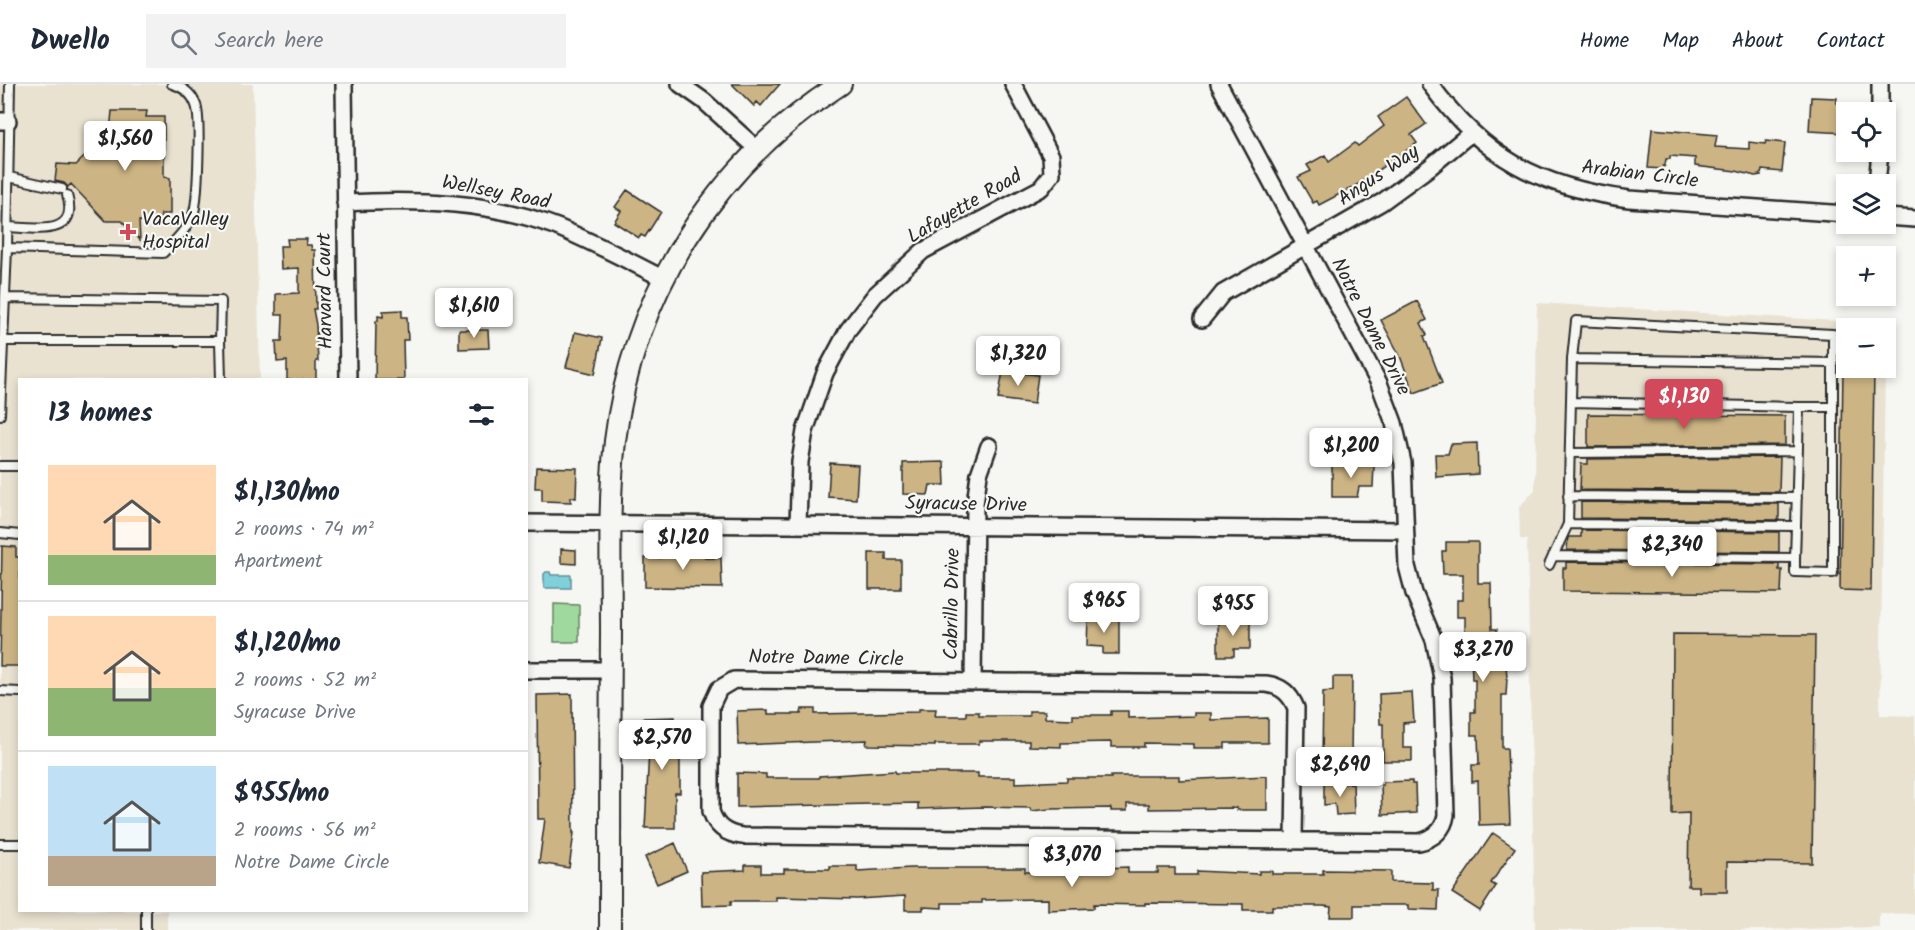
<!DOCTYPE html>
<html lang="en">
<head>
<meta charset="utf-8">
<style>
	body { margin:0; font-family:Kalam,sans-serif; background:#f2f2f3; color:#1f2937; height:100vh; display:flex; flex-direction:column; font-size:22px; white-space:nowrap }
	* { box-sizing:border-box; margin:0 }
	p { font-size:20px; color:#747a83 }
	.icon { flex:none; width:33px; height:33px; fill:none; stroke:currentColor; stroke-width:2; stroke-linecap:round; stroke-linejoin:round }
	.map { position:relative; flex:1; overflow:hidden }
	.panel { position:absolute; left:18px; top:294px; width:510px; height:534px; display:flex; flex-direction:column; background:#fff; border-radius:0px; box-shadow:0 3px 9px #0003 }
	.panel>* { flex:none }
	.buttons { position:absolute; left:1836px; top:18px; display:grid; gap:12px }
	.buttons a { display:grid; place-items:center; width:60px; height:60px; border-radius:0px; background:#fff; box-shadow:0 3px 9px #0003; font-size:30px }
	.price { position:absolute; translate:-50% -51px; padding:0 14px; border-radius:6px; background:#fff; color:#222; font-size:20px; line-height:39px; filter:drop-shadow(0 2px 3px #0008) }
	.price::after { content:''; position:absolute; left:50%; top:36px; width:18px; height:14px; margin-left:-9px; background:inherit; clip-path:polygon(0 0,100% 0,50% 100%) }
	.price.current { background:#d1495b; color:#fff }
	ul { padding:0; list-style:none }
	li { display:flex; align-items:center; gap:18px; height:150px; padding:0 30px }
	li+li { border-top:2px solid #e0e1e3 }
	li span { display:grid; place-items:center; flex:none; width:168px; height:120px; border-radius:0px; color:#555 }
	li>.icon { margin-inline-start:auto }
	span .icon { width:72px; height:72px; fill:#fffc; stroke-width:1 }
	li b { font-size:26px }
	h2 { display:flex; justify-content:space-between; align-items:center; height:72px; padding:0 30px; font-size:26px }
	header { display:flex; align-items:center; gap:36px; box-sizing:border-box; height:84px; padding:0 30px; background:#fff; border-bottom:2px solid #e0e1e3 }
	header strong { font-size:28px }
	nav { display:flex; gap:33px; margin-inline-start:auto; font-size:21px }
	.search { width:420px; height:54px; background:#f2f2f3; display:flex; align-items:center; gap:15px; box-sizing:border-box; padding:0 21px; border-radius:0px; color:#747a83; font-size:22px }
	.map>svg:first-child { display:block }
	.built { fill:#e9e2d1 }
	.green { fill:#a0d99e; stroke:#668264; stroke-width:1.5 }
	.water { fill:#80d0dc; stroke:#5e8e95; stroke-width:1.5 }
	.building { fill:#ccb484; stroke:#2b2b2b; stroke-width:1.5 }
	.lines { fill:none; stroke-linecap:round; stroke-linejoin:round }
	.service-casing { stroke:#2b2b2b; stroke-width:12 }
	.minor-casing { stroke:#2b2b2b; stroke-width:20 }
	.tertiary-casing { stroke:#2b2b2b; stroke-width:24 }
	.service { stroke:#f6f6f2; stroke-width:8 }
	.minor { stroke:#f6f6f2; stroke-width:15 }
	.tertiary { stroke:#f6f6f2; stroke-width:20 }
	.poi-dot { fill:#d1495b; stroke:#f6f6f2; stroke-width:2 }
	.labels { text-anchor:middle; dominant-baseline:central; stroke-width:4.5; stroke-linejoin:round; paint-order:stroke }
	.street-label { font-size:20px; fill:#2b2b2b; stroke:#f6f6f2 }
	.poi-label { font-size:20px; fill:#2b2b2b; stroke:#f6f6f2; text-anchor:start }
</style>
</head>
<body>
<header>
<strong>Dwello</strong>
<div class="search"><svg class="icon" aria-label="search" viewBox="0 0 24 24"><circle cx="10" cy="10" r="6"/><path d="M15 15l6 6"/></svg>Search here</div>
<nav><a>Home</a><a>Map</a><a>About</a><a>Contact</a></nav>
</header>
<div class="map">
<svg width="1915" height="846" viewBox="0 0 1915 846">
	<rect width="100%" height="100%" fill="#f6f6f2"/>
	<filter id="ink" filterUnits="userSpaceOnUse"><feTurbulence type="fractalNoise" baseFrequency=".0167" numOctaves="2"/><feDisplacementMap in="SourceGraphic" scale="12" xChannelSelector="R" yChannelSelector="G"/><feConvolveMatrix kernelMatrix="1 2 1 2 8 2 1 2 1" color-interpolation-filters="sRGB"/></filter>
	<g filter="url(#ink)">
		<!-- built -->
		<path class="built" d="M0 0H253L260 295 20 296V826L167 827V846H0Z
			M1537 219 1886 240V276V244H1846V284H1885L1880 631 1915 632V830L1879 829V843L1762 846H1535L1527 456 1520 455 1519 423 1535 406Z"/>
		<!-- green -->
		<path class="green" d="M554 520 579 521V558H554Z"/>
		<!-- water -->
		<path class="water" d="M546 488H550L551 491H571V504H544V490Z"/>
		<!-- building -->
		<path class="building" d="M732 0H780L761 22 757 18 754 22Z
			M1406 13 1426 40 1411 51 1417 59 1355 102 1319 121 1317 117 1313 119 1298 93 1311 87 1307 81 1325 71 1329 78 1355 59 1358 62 1384 42 1378 33Z
			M1811 13 1837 14 1836 19H1840L1839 32 1846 33V49L1809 47Z
			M112 27H147L146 33H164V93L170 94V130H161L160 138 139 137 140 156 122 137H106L71 100 68 103 64 99 55 97 57 80 76 81 110 48Z
			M1652 45 1717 51 1715 63 1749 65V58L1765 60 1766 57 1785 59 1782 88 1762 86 1761 91 1755 92 1736 87 1695 82V74L1670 72V75H1666L1665 82H1663V85L1648 84Z
			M627 106 661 128 645 153 641 151 639 154 614 138 621 127 615 123Z
			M287 155H307L306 161H311L312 166H315L316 225H313L316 241 318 277H316V296H287V277L277 278 276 257H282L283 231H276V210L299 209V184L281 185 280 162H288Z
			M1417 217 1427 236 1421 239 1427 251 1424 252 1442 299 1414 309 1400 272 1381 236Z
			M402 226V233H407L408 256H403L404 296H375L376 237H378V232L383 233V227Z
			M459 246H488L489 264 459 265Z
			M575 248 602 254 595 290 566 283Z
			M1843 284H1874L1871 507 1840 506Z
			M1003 287 1038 291 1034 320 998 315Z
			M1588 330 1785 332V361L1588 363Z
			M1477 359 1478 390 1436 393 1435 370H1448L1451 360Z
			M1780 373 1779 408 1580 406 1581 380H1588V375Z
			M944 378 945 401H930L928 411 903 410V379Z
			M830 379 858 381 856 415 828 413Z
			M1332 381H1374L1373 403H1359L1357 413H1332Z
			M536 383 577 384 576 414 571 413V418L542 417V404H535Z
			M1581 418 1779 420V436L1581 434Z
			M1581 446 1779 448V468L1567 466 1568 453H1581Z
			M1446 458H1478V499H1491L1492 545H1497L1498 582 1506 581 1507 594 1506 611H1502V664H1507L1510 740 1479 741 1478 697 1472 698V681H1479L1478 651H1471V628H1475V595H1472L1471 566H1465V533H1457V516H1463V490H1443L1442 467H1446Z
			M2 462 16 463V473H20V582H0Z
			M561 465 576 466V480L561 479Z
			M661 467 705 468V474H721L722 504 645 503V474H661Z
			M869 469H886V476H901V505H869Z
			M1566 478 1779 480V486H1782L1781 509 1563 507V484H1566Z
			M1088 534H1119V570H1103V563L1087 562Z
			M1218 536 1250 537V565H1234V572H1218Z
			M1673 550 1815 551 1812 779 1727 778V808H1699V802H1688L1689 729 1672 730Z
			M1333 593H1352L1351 677H1322L1323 608 1333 607Z
			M1412 608 1414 638 1403 639V664H1412V677H1383V640H1380L1379 610Z
			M572 610 573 749H574L569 784 539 779 545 735H538L537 611Z
			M802 625H815V630L919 628V625H936L935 632H966V628H979V632H1029V627H1045V634L1073 635V631H1111V627H1128V634L1194 632V629H1211V636L1268 634V659H1225V664H1194V660L1144 659V663H1111V658L1061 659V663L1029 662V657H979V660H935V662L866 661 867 656 738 661 737 627 768 626V630H801Z
			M675 633 676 649 683 648V664H680V709H675V744H645L649 665 647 655H643V634Z
			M895 687 896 689H978V693H1015V699L1067 697V694H1111V692H1179V696L1267 692V726H1237V724L1149 725V720H1127V727H1111V724L1051 725 1031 727 1030 724 985 723 918 725V719L737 723V689L766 690V694H819V692Z
			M1412 697V700H1415L1416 729 1382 731 1381 701H1383V698Z
			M1353 699 1354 730 1336 731 1335 720 1324 721V700Z
			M1493 749 1515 764 1491 799 1496 802 1480 827 1452 809Z
			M675 759 687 787 657 800 645 773Z
			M745 781H761V789H784V785H830V782H857V787L911 784H1025V788L1079 787V785L1128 783V789H1158V784H1175V791H1197V787L1259 790V787H1272V790H1323V786L1391 787V798L1433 799V806H1439L1438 826 1408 825V821H1354V833H1330L1331 823 1323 822H1272V826H1243V820L1145 819V821L1094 820V824L1048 826V815L982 816V819H942V824L923 823V826H905V812L857 815 776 813V817H731V821L702 822 701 788 745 786Z"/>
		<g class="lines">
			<defs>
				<path id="service" d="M9 93 62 105
					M8 143C34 144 80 154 67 111
					M7 164 163 169C174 158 189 143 194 128 198 113 201 34 196 21 192 10 183 3 172 0
					M5 214 221 217 220 257
					M0 257H220L221 296
					M1572 275 1576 237 1833 250V279
					M1571 318 1799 323
					M0 331 7 164 10 0
					M1570 369 1798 367
					M0 382H20
					M1568 412 1797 414
					M1568 440 1796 442 1795 474
					M1796 442 1799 323H1833
					M0 449 20 451
					M1549 481 1568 440 1572 275 1833 279V489L1795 488V474L1553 472
					M0 607 20 608
					M0 760H20
					M146 846V826"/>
				<path id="minor" d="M344 0 348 296
					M680 0 704 17 757 65
					M1219 0 1379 299 1394 339 1403 379 1407 482 1414 509 1434 556 1442 594 1446 731C1444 746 1433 755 1419 758L742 752C726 750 716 743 711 727V622L719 605 734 596 1266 600C1282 602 1290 610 1296 624L1294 756
					M1430 0C1484 74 1539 103 1629 115L1846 130
					M1880 0V28
					M0 37H8
					M1877 100 1880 68
					M345 119C416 115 490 117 557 143 593 158 629 177 664 195
					M1886 133 1915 135
					M1202 235 1223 209 1382 118 1430 83 1471 49
					M526 439 1405 446
					M798 441 800 378 805 347 825 289 848 246 875 211 923 167 1041 104 1052 90 1051 72 1013 0
					M526 586H610
					M973 598 975 420 979 390 989 362"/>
				<path id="tertiary" d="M610 846C610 747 610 647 611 548 611 485 608 420 615 357 633 209 715 80 841 0"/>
			</defs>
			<!-- service casing -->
			<use href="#service" class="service-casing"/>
			<!-- minor casing -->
			<use href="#minor" class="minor-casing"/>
			<!-- tertiary casing -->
			<use href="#tertiary" class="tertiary-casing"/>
			<!-- service -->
			<use href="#service" class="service"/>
			<!-- minor -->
			<use href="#minor" class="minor"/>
			<!-- tertiary -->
			<use href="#tertiary" class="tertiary"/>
		</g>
	</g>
	<!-- markers -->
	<path class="poi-dot" d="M125 139h6v6h6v6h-6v6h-6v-6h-6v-6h6z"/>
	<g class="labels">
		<!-- street labels -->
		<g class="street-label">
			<text transform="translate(1640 91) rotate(7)">Arabian Circle</text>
			<text transform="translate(1379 92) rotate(-34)">Angus Way</text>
			<text transform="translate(496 109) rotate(11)">Wellsey Road</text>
			<text transform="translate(965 123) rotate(-30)">Lafayette Road</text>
			<text transform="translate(326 207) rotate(-91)">Harvard Court</text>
			<text transform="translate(1370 243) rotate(63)">Notre Dame Drive</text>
			<text transform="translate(966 421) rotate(1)">Syracuse Drive</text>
			<text transform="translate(953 520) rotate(-89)">Cabrillo Drive</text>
			<text transform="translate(826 575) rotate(1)">Notre Dame Circle</text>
		</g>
		<!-- poi labels -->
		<g class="poi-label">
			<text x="142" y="136">VacaValley<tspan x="142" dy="23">Hospital</tspan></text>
		</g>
	</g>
</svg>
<div class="buttons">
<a><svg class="icon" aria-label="locate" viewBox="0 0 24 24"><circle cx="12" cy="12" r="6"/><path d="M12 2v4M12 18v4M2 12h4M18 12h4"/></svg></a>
<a><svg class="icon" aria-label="layers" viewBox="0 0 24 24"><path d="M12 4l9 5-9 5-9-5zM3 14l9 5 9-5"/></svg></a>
<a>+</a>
<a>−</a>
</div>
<b class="price" style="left:125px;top:88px">$1,560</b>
<b class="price" style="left:474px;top:255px">$1,610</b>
<b class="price" style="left:1018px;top:303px">$1,320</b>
<b class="price current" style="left:1684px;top:346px">$1,130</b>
<b class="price" style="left:1351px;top:395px">$1,200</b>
<b class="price" style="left:683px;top:487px">$1,120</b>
<b class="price" style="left:1672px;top:494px">$2,340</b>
<b class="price" style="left:1104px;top:550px">$965</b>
<b class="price" style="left:1233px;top:553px">$955</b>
<b class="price" style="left:1483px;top:599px">$3,270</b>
<b class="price" style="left:662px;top:687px">$2,570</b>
<b class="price" style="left:1340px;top:714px">$2,690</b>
<b class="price" style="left:1072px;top:804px">$3,070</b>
<section class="panel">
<h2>13 homes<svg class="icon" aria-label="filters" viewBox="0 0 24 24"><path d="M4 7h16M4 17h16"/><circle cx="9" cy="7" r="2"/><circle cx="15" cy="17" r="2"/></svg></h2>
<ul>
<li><span style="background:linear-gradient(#ffd9b3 75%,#8fb573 0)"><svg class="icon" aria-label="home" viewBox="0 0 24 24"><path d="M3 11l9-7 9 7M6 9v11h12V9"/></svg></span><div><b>$1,130/mo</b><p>2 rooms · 74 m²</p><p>Apartment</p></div></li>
<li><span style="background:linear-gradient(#ffd9b3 60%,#8fb573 0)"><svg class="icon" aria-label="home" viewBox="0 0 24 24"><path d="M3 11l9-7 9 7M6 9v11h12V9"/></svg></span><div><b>$1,120/mo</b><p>2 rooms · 52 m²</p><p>Syracuse Drive</p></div></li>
<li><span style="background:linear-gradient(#bfe0f5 75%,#b9a48a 0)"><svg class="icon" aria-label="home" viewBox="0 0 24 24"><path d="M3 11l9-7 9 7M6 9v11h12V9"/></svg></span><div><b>$955/mo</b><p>2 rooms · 56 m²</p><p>Notre Dame Circle</p></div></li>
</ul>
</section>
</div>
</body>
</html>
